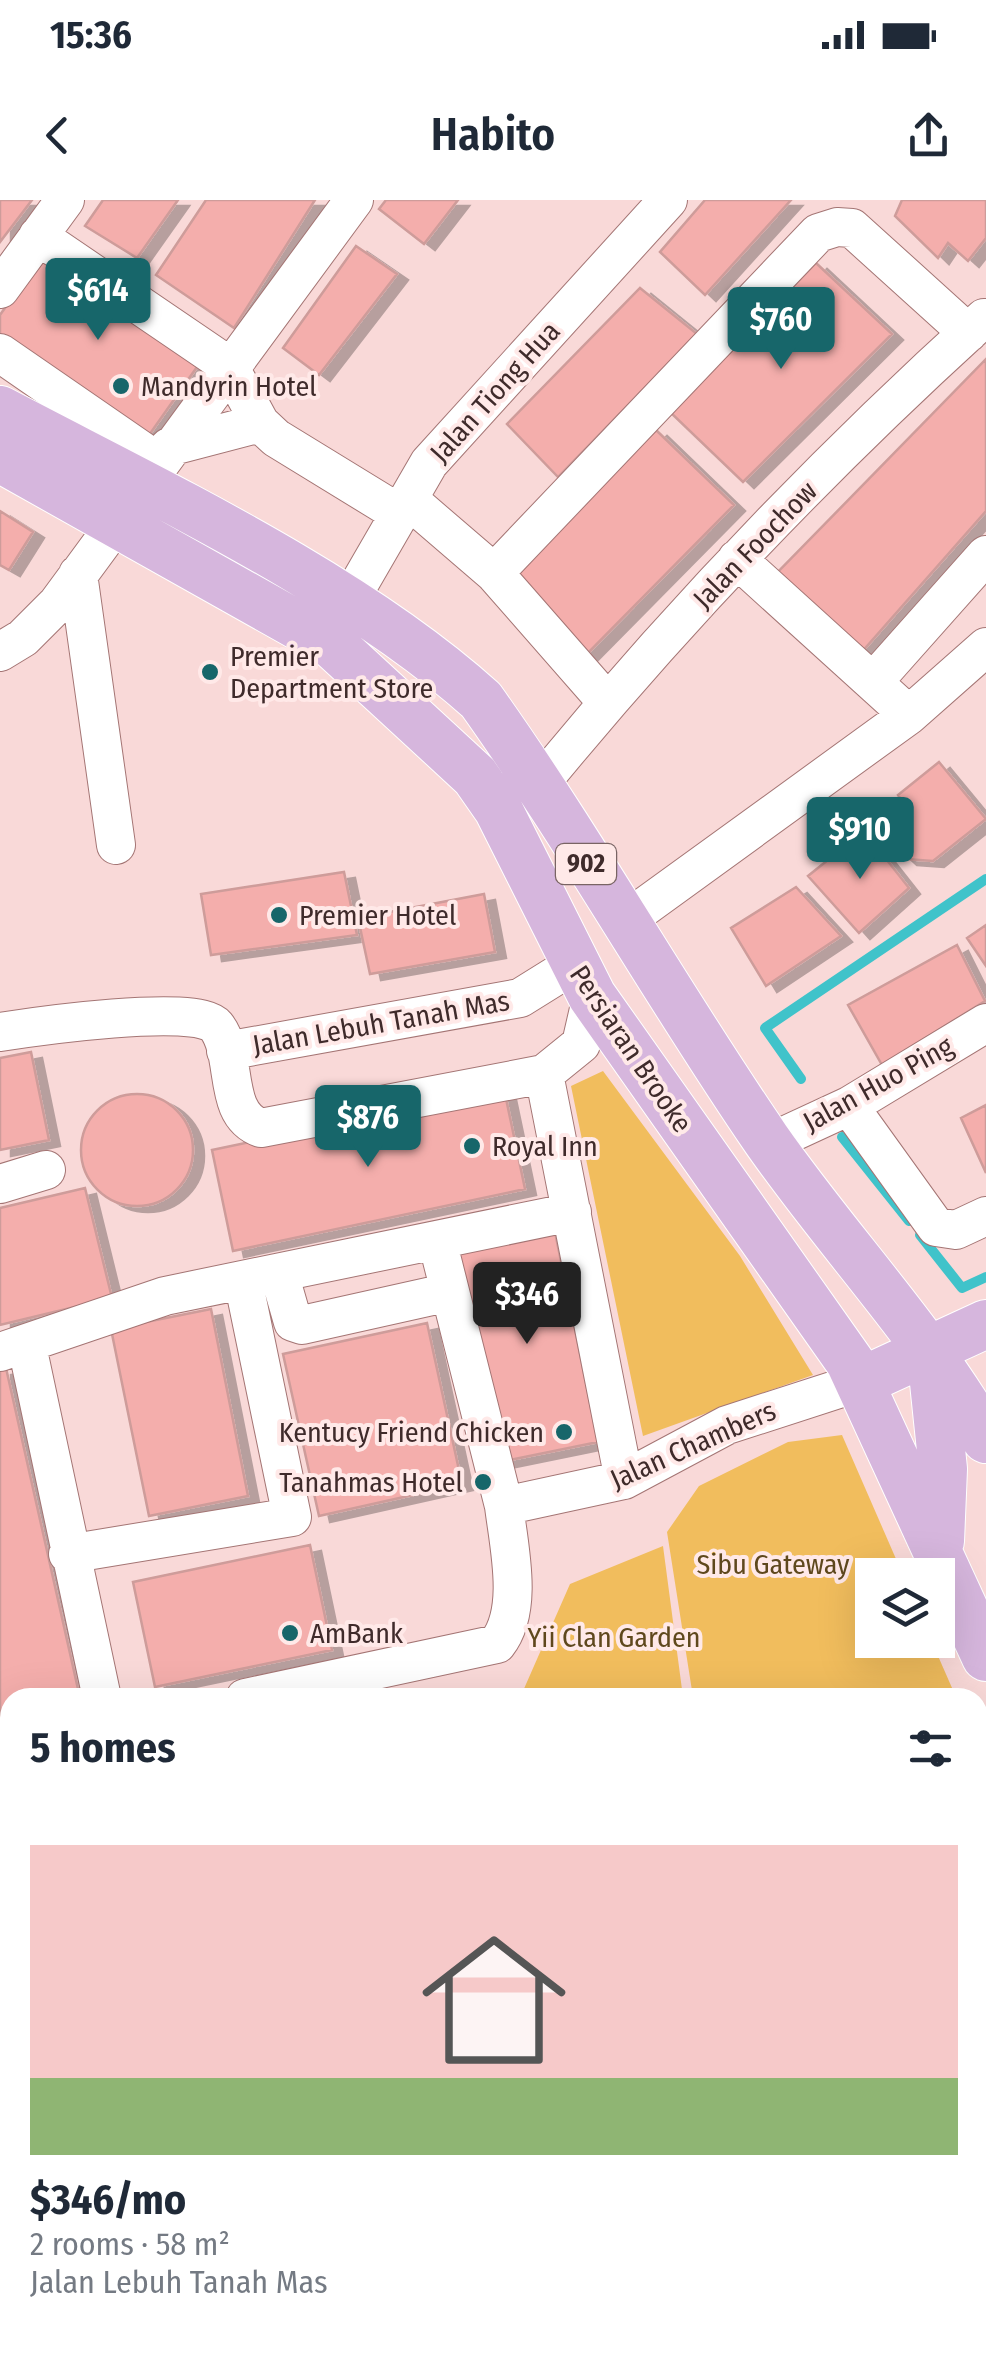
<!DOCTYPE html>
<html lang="en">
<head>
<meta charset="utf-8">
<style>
	body { margin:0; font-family:"Fira Sans Condensed",sans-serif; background:#f2f2f3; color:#1f2937; height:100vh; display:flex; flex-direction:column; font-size:38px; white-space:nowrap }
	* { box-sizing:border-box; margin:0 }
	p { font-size:32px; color:#747a83 }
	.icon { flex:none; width:55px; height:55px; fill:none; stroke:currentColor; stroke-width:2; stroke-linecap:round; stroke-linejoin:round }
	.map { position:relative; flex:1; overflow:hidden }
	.sheet { position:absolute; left:0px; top:1488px; width:988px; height:672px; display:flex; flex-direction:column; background:#fff; border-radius:30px 30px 0 0; box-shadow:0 10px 40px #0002 }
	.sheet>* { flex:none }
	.controls { position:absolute; left:855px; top:1358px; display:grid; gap:20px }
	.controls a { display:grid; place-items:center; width:100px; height:100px; border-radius:0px; background:#fff; box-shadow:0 10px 40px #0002; font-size:50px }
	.price { position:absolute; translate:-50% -85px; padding:0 22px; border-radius:10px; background:#17666a; color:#fff; font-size:32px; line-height:65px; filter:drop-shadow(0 2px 5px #0008) }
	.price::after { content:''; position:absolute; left:50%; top:60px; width:30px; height:22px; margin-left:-15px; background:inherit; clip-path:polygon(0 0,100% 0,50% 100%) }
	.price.on { background:#222; color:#fff }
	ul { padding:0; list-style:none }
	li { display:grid; align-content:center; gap:20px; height:530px; padding:0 30px }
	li+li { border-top:2px solid #e0e1e3 }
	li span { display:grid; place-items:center; height:310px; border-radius:0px; color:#555 }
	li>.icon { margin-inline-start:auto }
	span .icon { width:180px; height:180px; fill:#fffc; stroke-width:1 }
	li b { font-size:42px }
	h2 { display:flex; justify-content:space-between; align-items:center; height:120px; padding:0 30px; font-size:42px }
	.status { display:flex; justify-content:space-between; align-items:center; height:70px; padding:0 50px; background:#fff; direction:ltr }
	.status svg { height:28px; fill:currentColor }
	header { display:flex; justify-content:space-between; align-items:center; height:130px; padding:0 30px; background:#fff; font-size:45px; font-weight:600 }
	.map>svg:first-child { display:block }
	.green { fill:#f1bd5d }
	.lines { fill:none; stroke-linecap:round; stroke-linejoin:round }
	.stream { stroke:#40c3ca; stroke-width:10 }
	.building { fill:#f4aeac; stroke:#ce9c9a; stroke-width:2.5; filter:url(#shadow) }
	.minor-casing { stroke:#a47574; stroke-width:40 }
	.major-casing { stroke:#fff; stroke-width:50 }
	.minor { stroke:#fff; stroke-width:38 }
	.major { stroke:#d6b6dd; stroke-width:48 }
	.poi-dot { fill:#17666a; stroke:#ffe9e8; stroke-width:4 }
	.labels { text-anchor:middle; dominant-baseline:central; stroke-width:8; stroke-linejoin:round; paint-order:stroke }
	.shield { fill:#ffe9e8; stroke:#796464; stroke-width:2.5 }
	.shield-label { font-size:25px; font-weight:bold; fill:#3f2b2b }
	.poi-label { font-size:28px; fill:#3f2b2b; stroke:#ffe9e8; text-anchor:start }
	.street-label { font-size:28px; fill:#3f2b2b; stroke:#ffe9e8 }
	.park-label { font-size:28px; fill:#5f481d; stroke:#ffe9e8 }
</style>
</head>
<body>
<div class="status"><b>15:36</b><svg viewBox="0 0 49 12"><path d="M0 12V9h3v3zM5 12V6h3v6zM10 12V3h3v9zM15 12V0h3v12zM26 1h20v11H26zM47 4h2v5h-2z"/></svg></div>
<header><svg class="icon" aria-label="back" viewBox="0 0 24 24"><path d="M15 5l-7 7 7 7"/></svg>Habito<svg class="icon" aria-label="share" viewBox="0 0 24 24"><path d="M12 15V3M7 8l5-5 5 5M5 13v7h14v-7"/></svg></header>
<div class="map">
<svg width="986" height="2159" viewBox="0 0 986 2159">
	<defs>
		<filter id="shadow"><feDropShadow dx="11" dy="6" stdDeviation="0" flood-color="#0004"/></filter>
	</defs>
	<rect width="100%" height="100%" fill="#f9d9d8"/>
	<!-- green -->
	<path class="green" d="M603 871 740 1056 813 1175 643 1236 571 886Z
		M842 1235 903 1375H872V1440H931L956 1497H693L667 1332 699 1286 788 1242Z
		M663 1346 683 1497H490L523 1491 570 1384Z
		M978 1553 986 1576V1725L978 1727Z"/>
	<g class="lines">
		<!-- stream -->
		<path class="stream" d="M801 879 765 828 986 679
			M842 937 909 1021
			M920 1035 962 1088 986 1077"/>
	</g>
	<!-- building -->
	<path class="building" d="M0 0H32L0 42Z
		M103 0H178L137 58 85 26Z
		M206 0H315L234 128 156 75Z
		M386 0H458L424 44 379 9Z
		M705 0H791L705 95 660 52Z
		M902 0H986V38L968 61 948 43 938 58 895 16Z
		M356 46 397 74 319 175 283 148Z
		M47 48 204 157 147 238 0 136V115Z
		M816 63 892 134 743 282 670 212Z
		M640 88 697 134 558 277 507 224Z
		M986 159V311L860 454 773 377Z
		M656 230 734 305 586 455 509 374Z
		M0 311 33 332 9 370 0 365Z
		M939 562 986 619 933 661 906 659 880 635 909 612 898 595Z
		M864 631 909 688 859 733 808 676Z
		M344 672 357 735 211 755 201 694Z
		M796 687 841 736 766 786 731 728Z
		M484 694 495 752 370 774 358 718Z
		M986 725V766L967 738Z
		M957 745 985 801 882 865 848 805Z
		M31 852 49 940 0 950V858Z
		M504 889 525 989 233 1051 212 950Z
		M81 950a56 56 0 1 1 112 0a56 56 0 1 1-112 0Z
		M986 905V973L961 918Z
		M85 988 112 1098 0 1125V1008Z
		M555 1032 598 1242 500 1262 457 1051Z
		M211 1109 248 1296 149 1316 111 1129Z
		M427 1123 462 1284 319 1316 283 1154Z
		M6 1168 80 1498H10V1524L0 1526V1169Z
		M310 1345 332 1450 155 1487 133 1382Z
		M0 1774 10 1796V2150H37L33 2159 0 2155Z
		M132 2150H262L258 2159H129Z"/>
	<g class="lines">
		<defs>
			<path id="minor" d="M38 36 229 166 260 223 276 238 400 314
				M0 89 65 0
				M0 153 158 262
				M169 247 260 223
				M408 299 494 373 607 502
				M737 359 909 515
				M494 373 818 33 837 27 852 28 968 133
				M78 374 116 645
				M348 403 429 263 668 0
				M0 452 23 438 57 404 354 0
				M873 482 986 355
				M538 586C674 420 825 262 984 118
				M625 721 909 515 986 447
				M0 832C32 827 197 803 216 826 239 855 221 914 261 928L544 874 581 844 592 796
				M226 851 520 798 573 765
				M544 874 624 1280
				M849 906 936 1027 956 1030 986 1016
				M769 943 849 906 986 823
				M0 984 46 970
				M437 1040 504 1306
				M279 1073 293 1122 302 1125 450 1092
				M27 1146 102 1498
				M0 1152 165 1096 572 1012
				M68 1354 292 1317 243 1080
				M245 1498 497 1444C524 1410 509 1347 504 1306L624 1280 727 1225 860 1182
				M0 1556 10 1553
				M0 1707 10 1744
				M978 1808 986 1805
				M978 1865 986 1863
				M978 1927 986 1924
				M639 2150 640 2159
				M296 2151 315 2159
				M71 2159 75 2150
				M941 2159 986 2149"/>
			<path id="major" d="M0 210C155 292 351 383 481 500 582 642 667 795 766 939 837 1041 924 1131 986 1239
				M0 258 333 445 475 576 498 609 592 796 850 1162 986 1457
				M932 1163 943 1269 940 1341
				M860 1182 986 1124
				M978 1765 986 1755"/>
		</defs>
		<!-- minor casing -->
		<use href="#minor" class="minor-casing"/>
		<!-- major casing -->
		<use href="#major" class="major-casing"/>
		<!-- minor -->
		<use href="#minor" class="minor"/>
		<!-- major -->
		<use href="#major" class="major"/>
	</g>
	<!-- markers -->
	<g class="poi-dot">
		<circle cx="121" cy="186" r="10"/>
		<circle cx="210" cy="472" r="10"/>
		<circle cx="279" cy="715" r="10"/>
		<circle cx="472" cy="946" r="10"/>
		<circle cx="564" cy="1232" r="10"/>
		<circle cx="483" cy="1282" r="10"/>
		<circle cx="290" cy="1433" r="10"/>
	</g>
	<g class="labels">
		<!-- shield labels -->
		<rect class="shield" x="556" y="644" width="60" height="40" rx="8"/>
		<g class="shield-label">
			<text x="586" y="664">902</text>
		</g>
		<!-- poi labels -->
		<g class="poi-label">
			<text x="141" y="186">Mandyrin Hotel</text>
			<text x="230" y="456">Premier<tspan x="230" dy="32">Department Store</tspan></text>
			<text x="299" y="715">Premier Hotel</text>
			<text x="492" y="946">Royal Inn</text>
			<text x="544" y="1232" text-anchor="end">Kentucy Friend Chicken</text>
			<text x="463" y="1282" text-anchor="end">Tanahmas Hotel</text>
			<text x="310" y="1433">AmBank</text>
		</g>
		<!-- street labels -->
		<g class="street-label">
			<text transform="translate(495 192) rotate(-48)">Jalan Tiong Hua</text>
			<text transform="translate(755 345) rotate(-46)">Jalan Foochow</text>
			<text transform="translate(381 823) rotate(-10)">Jalan Lebuh Tanah Mas</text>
			<text transform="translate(631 849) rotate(56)">Persiaran Brooke</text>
			<text transform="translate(878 884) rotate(-29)">Jalan Huo Ping</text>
			<text transform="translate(693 1245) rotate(-24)">Jalan Chambers</text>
		</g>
		<!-- park labels -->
		<g class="park-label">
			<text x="773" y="1364">Sibu Gateway</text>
			<text x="614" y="1437">Yii Clan Garden</text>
		</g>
	</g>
</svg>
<div class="controls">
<a><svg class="icon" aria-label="layers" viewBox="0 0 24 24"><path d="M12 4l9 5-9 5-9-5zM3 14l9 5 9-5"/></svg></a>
</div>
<b class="price" style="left:98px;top:143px">$614</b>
<b class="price" style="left:781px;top:172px">$760</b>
<b class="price" style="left:860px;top:682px">$910</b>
<b class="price" style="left:368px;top:970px">$876</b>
<b class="price on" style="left:527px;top:1147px">$346</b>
<section class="sheet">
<h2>5 homes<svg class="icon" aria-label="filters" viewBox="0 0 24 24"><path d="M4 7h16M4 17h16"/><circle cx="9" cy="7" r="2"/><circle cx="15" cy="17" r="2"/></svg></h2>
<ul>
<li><span style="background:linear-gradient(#f6c9c9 75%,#8fb573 0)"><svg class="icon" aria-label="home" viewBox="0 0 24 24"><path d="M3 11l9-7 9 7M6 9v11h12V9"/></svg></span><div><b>$346/mo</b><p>2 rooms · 58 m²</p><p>Jalan Lebuh Tanah Mas</p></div></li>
</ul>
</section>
</div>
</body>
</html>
